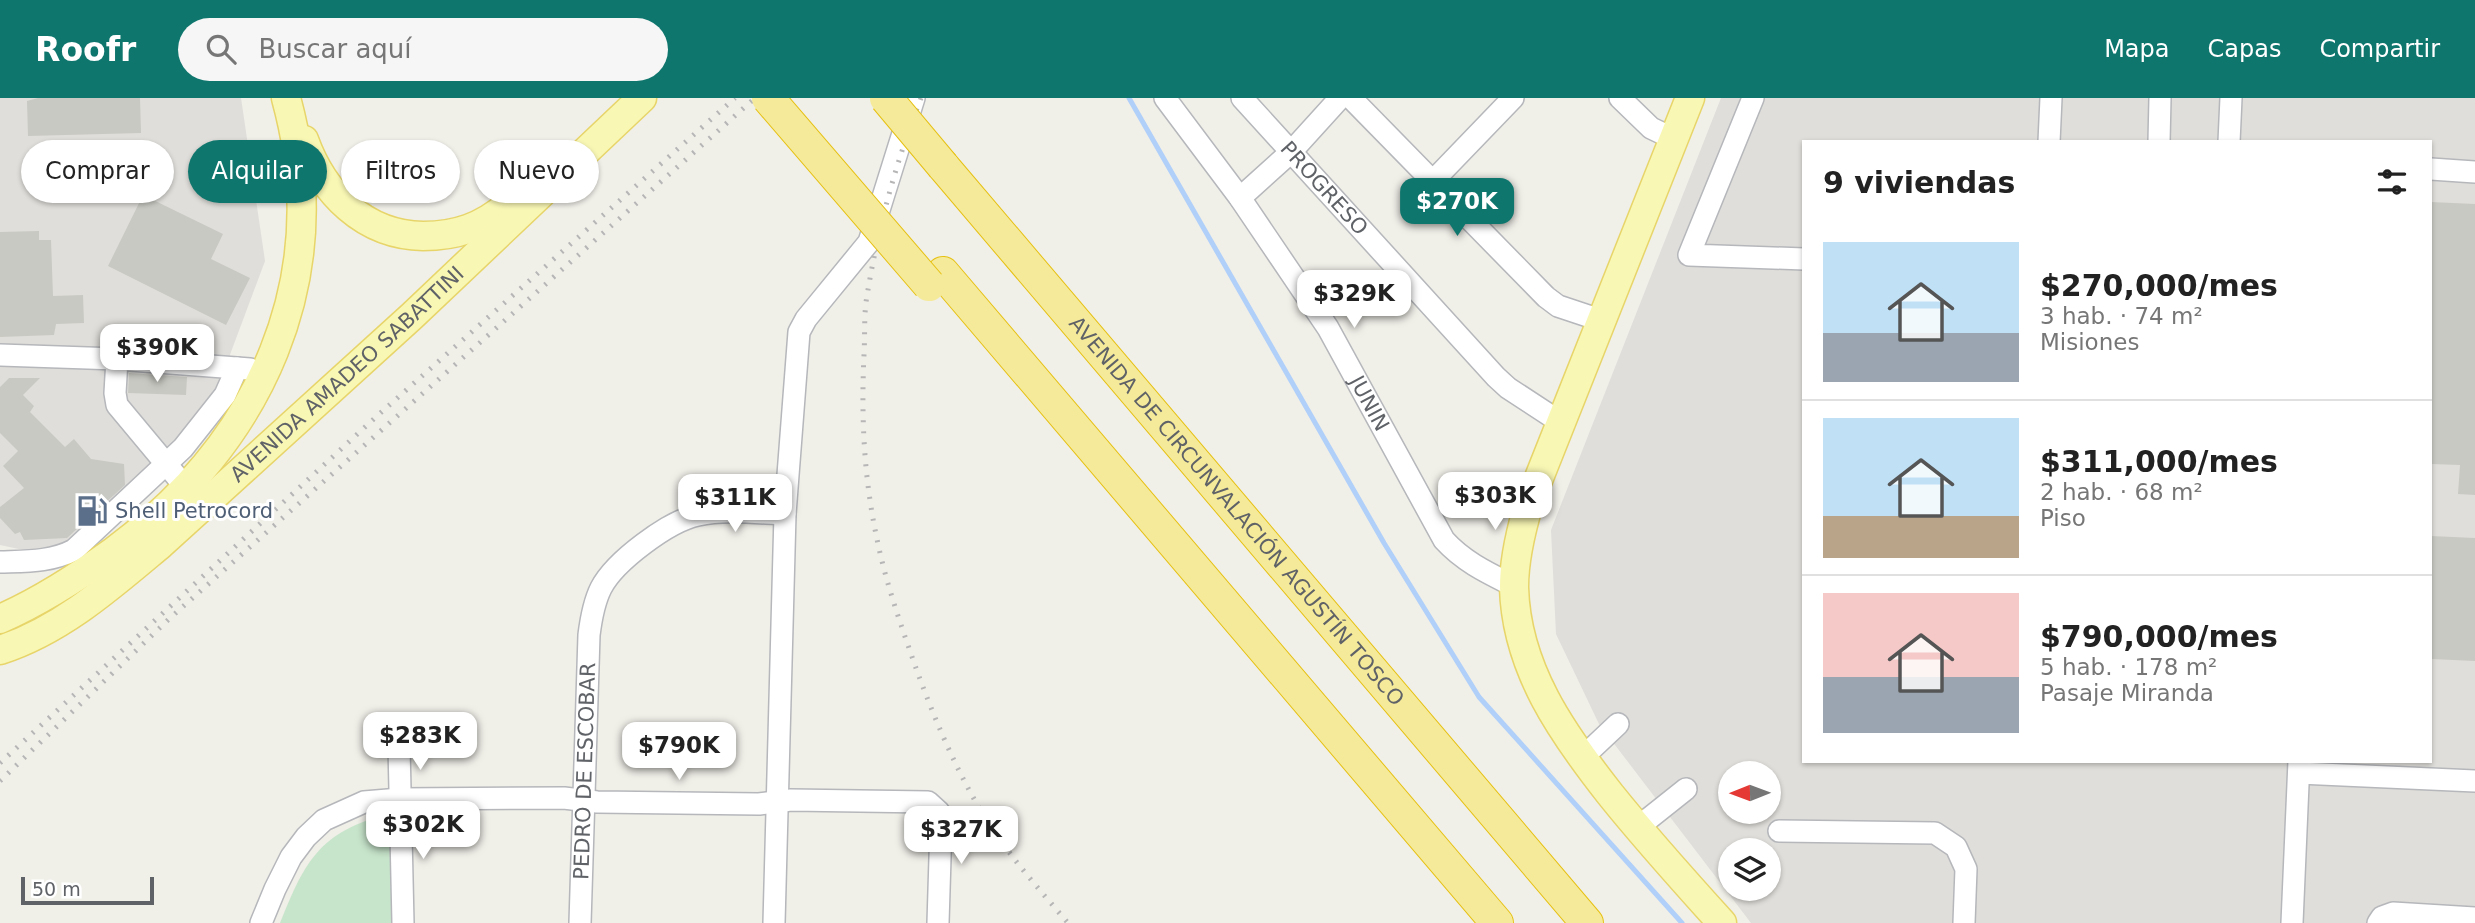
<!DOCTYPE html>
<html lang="es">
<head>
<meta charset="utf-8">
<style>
	body { margin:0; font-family:"DejaVu Sans",sans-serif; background:#f6f6f6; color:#222; height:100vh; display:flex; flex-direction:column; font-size:26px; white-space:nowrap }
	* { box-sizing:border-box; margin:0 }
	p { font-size:23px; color:#767676 }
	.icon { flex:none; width:38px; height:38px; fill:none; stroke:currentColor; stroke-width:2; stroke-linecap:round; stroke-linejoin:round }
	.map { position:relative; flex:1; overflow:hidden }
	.side { position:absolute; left:1802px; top:42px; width:630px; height:623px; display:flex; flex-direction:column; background:#fff; border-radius:0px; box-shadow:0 2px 5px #0004 }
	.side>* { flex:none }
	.banner { position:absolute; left:21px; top:42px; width:665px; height:63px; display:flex; gap:14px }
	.needle { width:46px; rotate:269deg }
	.buttons { position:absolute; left:1718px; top:663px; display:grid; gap:14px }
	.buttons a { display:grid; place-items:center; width:63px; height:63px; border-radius:50%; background:#fff; box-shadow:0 2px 5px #0004; font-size:35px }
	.scale { position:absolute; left:21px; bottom:18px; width:133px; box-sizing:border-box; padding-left:7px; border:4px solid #5f6267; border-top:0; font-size:19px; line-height:24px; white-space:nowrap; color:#5f6267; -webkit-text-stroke:5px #fff; paint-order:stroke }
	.price { position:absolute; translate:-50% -60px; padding:0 16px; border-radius:14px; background:#fff; color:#222; font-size:23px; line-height:46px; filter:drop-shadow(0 2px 4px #0008) }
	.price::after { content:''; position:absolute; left:50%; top:42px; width:21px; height:16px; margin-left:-10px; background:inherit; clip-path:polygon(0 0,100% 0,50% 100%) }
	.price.selected { background:#0f766e; color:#fff }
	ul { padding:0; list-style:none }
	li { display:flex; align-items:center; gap:21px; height:175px; padding:0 21px }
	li+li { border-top:2px solid #e0e0e0 }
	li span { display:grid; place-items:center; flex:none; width:196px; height:140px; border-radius:0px; color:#555 }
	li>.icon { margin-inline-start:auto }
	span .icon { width:84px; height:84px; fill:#fffc; stroke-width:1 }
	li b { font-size:30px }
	h2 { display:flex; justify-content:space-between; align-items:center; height:84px; padding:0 21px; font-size:30px }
	.chip { padding:0 24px; border-radius:32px; background:#fff; box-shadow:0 2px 5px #0004; font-size:24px; line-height:63px }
	.chip.selected { background:#0f766e; color:#fff }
	header { display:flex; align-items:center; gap:42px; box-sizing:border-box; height:98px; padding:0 35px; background:#0f766e; color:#fff }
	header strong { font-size:33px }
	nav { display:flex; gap:38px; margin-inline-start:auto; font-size:24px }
	.search { width:490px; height:63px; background:#f6f6f6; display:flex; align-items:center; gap:18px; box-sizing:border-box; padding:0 24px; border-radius:38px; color:#767676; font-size:26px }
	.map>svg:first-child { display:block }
	.industrial { fill:#dfdeda; fill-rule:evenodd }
	.green { fill:#c7e5cb }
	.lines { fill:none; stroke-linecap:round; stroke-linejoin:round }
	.stream { stroke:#b0cff9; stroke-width:5 }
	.building { fill:#c9c9c3 }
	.minor-casing { stroke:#b5b7bb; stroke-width:24 }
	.major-casing { stroke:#e7d56a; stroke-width:31 }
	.highway-casing { stroke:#e6c112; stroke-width:34 }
	.minor { stroke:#fff; stroke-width:21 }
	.major { stroke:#f9f7b4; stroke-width:28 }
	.highway { stroke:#f5ea9a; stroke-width:32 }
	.rail { stroke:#b6b6b7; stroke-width:5; stroke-dasharray:2 9; stroke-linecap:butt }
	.highway-bridge-casing { stroke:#e6c112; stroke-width:34; stroke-linecap:butt }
	.highway-bridge { stroke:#f5ea9a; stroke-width:32 }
	.labels { text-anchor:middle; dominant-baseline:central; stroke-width:6; stroke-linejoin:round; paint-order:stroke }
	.street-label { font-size:21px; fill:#5f6267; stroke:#fff }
	.service-label { font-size:21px; fill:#4e5e75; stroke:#fff; text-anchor:start }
</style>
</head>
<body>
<header>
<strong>Roofr</strong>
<div class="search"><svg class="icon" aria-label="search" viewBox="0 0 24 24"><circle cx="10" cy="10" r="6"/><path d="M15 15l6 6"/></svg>Buscar aquí</div>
<nav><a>Mapa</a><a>Capas</a><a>Compartir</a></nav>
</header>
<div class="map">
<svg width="2475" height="825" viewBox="0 0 2475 825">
	<rect width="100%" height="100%" fill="#f0efe8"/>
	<!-- industrial -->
	<path class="industrial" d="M0 0H241L265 163 194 353 71 462 0 447Z
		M1721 0H2475V825H1751L1599 626 1556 536 1551 432ZM1804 44H2431V663H1804ZM1731 676H1769V714H1731ZM1731 752H1769V791H1731Z"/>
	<!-- green -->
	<path class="green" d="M381 718 395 725 397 825H280C303 768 317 736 381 718Z"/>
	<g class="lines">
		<!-- stream -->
		<path class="stream" d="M1129 0 1384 445 1479 599 1682 825"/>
	</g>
	<!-- building -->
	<path class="building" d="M38 0H140L141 35 28 38 27 3Z
		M143 97 223 136 211 161 250 180 226 227 108 168Z
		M2431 104 2475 106V397L2458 396 2460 367 2431 366Z
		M39 133V142H51L53 198 83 197 84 225 56 226 54 237 0 239V134Z
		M129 275 187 279 186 297 128 295Z
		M9 280H40L23 297 34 308 30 314 65 349 74 341 91 361 124 366 125 387 67 440 24 442 20 434 15 436 0 420V409L24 390 3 368 18 353 0 335V289Z
		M2431 438 2475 440V563L2431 561Z"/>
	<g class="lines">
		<defs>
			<g id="minor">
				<path id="s1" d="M1165 0 1240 100 1328 230 1444 442C1464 464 1488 475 1514 488"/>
				<path id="s2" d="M1242 0 1496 279 1508 290 1560 324"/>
				<path d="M1351 0 1546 199 1558 208 1600 222"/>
				<path d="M1620 0 1651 30 1674 41"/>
				<path d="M1753 0 1689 157 1804 161"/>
				<path d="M2049 44 2051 0"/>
				<path d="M2159 44 2160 0"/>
				<path d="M2229 44 2231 0"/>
				<path d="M2431 71 2475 74"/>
				<path d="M1432 84 1513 0"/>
				<path d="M1240 100 1291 54 1340 0"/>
				<path d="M0 257 117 261 250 271"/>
				<path d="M117 261 115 295 117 307 187 391"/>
				<path d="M0 464C26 463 51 464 74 452L183 350 225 297 237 270"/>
				<path d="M399 648 403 825"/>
				<path d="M1582 660 1618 626"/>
				<path d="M2299 675 2475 683"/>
				<path d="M1637 730 1686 691"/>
				<path d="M1779 733 1935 735 1956 749 1966 771 1964 825"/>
				<path d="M261 825 275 791 291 759 306 739 324 722 364 704 400 701 564 700 597 704 759 706 791 702 928 704 939 714 941 727 938 825"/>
				<path id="s3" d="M580 825 589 537C591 521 594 504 601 490 615 463 669 423 698 417 725 411 757 415 785 416"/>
				<path d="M774 825 785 416 799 234 806 221 869 144 914 0"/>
				<path d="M2292 825 2299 663"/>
				<path d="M2378 825 2382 819 2393 815 2475 820"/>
			</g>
			<g id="major">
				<path d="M1690 0 1529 405C1521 432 1514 460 1514 489 1516 570 1562 635 1610 696 1646 741 1684 783 1722 825"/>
				<path d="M304 42C323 95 364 137 423 138 457 138 482 129 508 107"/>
				<path d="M0 521C41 503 78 479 114 453 261 344 336 181 286 0"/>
				<path id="s4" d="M0 552C62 532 112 487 161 446L412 218 642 0"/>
			</g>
			<g id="highway">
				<path id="s5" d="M943 68 1587 825"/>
				<path d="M943 175 1497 825"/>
			</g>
		</defs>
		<!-- minor casing -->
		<use href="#minor" class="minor-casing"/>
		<!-- major casing -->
		<use href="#major" class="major-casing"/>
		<!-- highway casing -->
		<use href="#highway" class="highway-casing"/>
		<!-- minor -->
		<use href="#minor" class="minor"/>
		<!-- major -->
		<use href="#major" class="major"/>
		<!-- highway -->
		<use href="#highway" class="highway"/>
		<!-- rail -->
		<path class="rail" d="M921 0C895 66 877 134 866 204 864 221 865 239 864 257 861 319 864 381 877 441 886 486 902 530 917 573 938 630 963 689 998 739 1019 769 1044 797 1068 825
			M0 665 377 318 735 0
			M0 683 169 521 755 0"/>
		<defs>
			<path id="highway-bridge" d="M768 0 929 187
				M886 0 943 68"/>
		</defs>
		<!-- highway-bridge casing -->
		<use href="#highway-bridge" class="highway-bridge-casing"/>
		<!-- highway-bridge -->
		<use href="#highway-bridge" class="highway-bridge"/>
	</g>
	<!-- icons -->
	<defs>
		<symbol id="fuel-bare" viewBox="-9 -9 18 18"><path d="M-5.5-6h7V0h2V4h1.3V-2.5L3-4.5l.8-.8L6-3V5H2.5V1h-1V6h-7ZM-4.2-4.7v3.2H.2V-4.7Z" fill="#5c6f8a" stroke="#fff" stroke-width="2.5" paint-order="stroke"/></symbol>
	</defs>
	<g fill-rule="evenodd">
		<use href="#fuel-bare" x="70" y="391" width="44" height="44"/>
	</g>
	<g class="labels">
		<!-- street labels -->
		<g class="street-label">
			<text stroke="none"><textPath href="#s2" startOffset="122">PROGRESO</textPath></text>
			<text stroke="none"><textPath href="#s4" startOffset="446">AVENIDA AMADEO SABATTINI</textPath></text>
			<text stroke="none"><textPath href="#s1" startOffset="368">JUNIN</textPath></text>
			<text stroke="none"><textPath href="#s5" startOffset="453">AVENIDA DE CIRCUNVALACIÓN AGUSTÍN TOSCO</textPath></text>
			<text stroke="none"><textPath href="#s3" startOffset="152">PEDRO DE ESCOBAR</textPath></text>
		</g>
		<!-- service labels -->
		<g class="service-label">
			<text x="115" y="413">Shell Petrocord</text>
		</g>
	</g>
</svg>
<div class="buttons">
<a><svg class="needle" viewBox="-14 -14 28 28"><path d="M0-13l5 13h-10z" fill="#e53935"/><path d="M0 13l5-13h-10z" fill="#767676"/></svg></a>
<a><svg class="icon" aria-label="layers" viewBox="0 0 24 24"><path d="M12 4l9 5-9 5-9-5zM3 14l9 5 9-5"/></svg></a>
</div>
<div class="scale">50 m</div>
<b class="price selected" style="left:1457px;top:140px">$270K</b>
<b class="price" style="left:1354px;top:232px">$329K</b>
<b class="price" style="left:157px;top:286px">$390K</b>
<b class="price" style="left:1495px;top:434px">$303K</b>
<b class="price" style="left:735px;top:436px">$311K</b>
<b class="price" style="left:420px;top:674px">$283K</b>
<b class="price" style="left:679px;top:684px">$790K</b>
<b class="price" style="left:423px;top:763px">$302K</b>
<b class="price" style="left:961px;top:768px">$327K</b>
<div class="banner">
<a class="chip">Comprar</a>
<a class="chip selected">Alquilar</a>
<a class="chip">Filtros</a>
<a class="chip">Nuevo</a>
</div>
<section class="side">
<h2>9 viviendas<svg class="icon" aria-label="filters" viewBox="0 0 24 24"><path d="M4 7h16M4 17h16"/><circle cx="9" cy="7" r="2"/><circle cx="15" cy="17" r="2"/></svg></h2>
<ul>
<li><span style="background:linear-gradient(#bfe0f5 65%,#9aa5b1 0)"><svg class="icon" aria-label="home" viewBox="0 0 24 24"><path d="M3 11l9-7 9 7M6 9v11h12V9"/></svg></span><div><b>$270,000/mes</b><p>3 hab. · 74 m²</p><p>Misiones</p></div></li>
<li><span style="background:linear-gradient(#bfe0f5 70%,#b9a48a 0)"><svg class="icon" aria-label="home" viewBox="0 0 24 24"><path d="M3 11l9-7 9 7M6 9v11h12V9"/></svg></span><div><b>$311,000/mes</b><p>2 hab. · 68 m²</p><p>Piso</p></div></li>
<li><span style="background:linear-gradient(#f6c9c9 60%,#9aa5b1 0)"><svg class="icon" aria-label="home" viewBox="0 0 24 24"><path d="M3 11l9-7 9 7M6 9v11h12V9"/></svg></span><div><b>$790,000/mes</b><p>5 hab. · 178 m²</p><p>Pasaje Miranda</p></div></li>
</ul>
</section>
</div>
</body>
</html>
